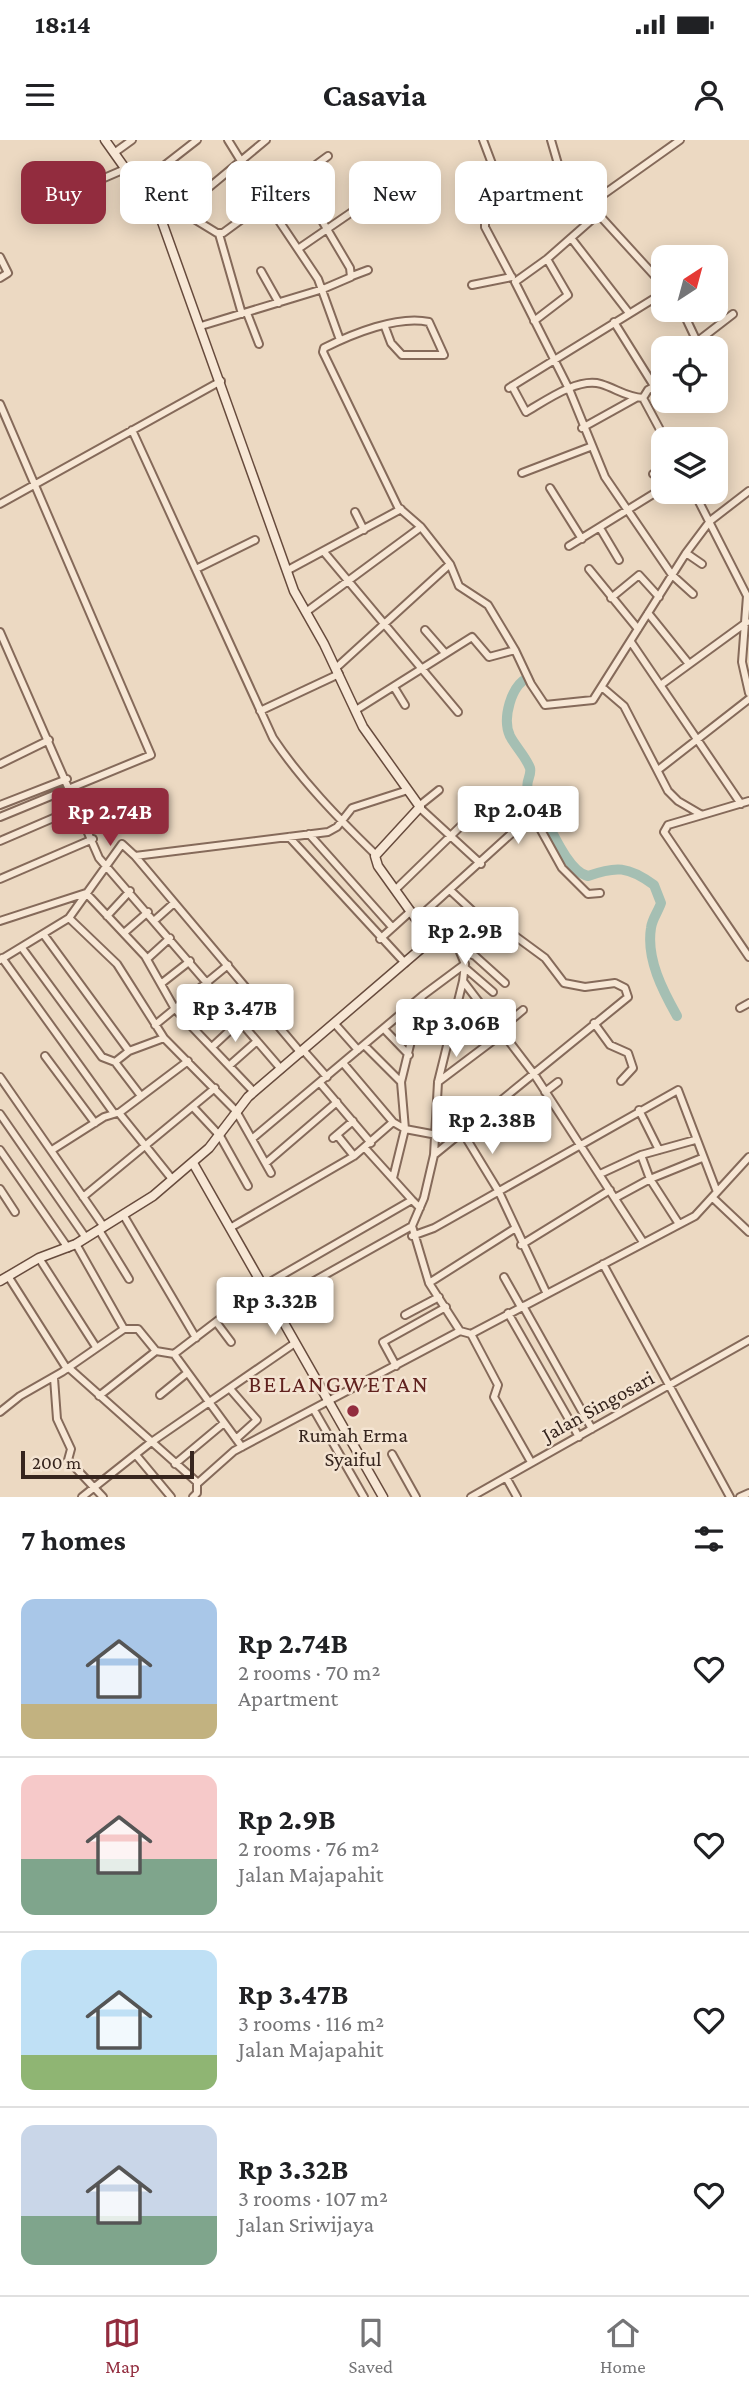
<!DOCTYPE html>
<html lang="en">
<head>
<meta charset="utf-8">
<style>
	body { margin:0; font-family:"Crimson Pro",serif; background:#f6f6f6; color:#202124; height:100vh; display:flex; flex-direction:column; font-size:26px; white-space:nowrap }
	* { box-sizing:border-box; margin:0 }
	p { font-size:23px; color:#757577 }
	.icon { flex:none; width:38px; height:38px; fill:none; stroke:currentColor; stroke-width:2; stroke-linecap:round; stroke-linejoin:round }
	.map { position:relative; height:1357px; overflow:hidden }
	.side { display:flex; flex-direction:column; background:#fff; flex:1 }
	.side>* { flex:none }
	.guide { position:absolute; left:21px; top:21px; width:707px; height:63px; display:flex; gap:14px }
	.needle { width:46px; rotate:36deg }
	.controls { position:absolute; left:651px; top:105px; display:grid; gap:14px }
	.controls a { display:grid; place-items:center; width:77px; height:77px; border-radius:14px; background:#fff; box-shadow:0 4px 18px #0003; font-size:35px }
	.scale { position:absolute; left:21px; bottom:18px; width:173px; box-sizing:border-box; padding-left:7px; border:4px solid #36251e; border-top:0; font-size:19px; line-height:24px; white-space:nowrap; color:#36251e; -webkit-text-stroke:5px #f4e4d2; paint-order:stroke }
	.price { position:absolute; translate:-50% -60px; padding:0 16px; border-radius:7px; background:#fff; color:#222; font-size:23px; line-height:46px; filter:drop-shadow(0 2px 4px #0008) }
	.price::after { content:''; position:absolute; left:50%; top:42px; width:21px; height:16px; margin-left:-10px; background:inherit; clip-path:polygon(0 0,100% 0,50% 100%) }
	.price.active { background:#922c3e; color:#fff }
	ul { padding:0; list-style:none }
	li { display:flex; align-items:center; gap:21px; height:175px; padding:0 21px }
	li+li { border-top:2px solid #e0e0e0 }
	li span { display:grid; place-items:center; flex:none; width:196px; height:140px; border-radius:14px; color:#555 }
	li>.icon { margin-inline-start:auto }
	span .icon { width:84px; height:84px; fill:#fffc; stroke-width:1 }
	li b { font-size:30px }
	h2 { display:flex; justify-content:space-between; align-items:center; height:84px; padding:0 21px; font-size:30px }
	.chip { padding:0 24px; border-radius:14px; background:#fff; box-shadow:0 4px 18px #0003; font-size:24px; line-height:63px }
	.chip.active { background:#922c3e; color:#fff }
	.status { display:flex; justify-content:space-between; align-items:center; height:49px; padding:0 35px; background:#fff; direction:ltr }
	.status svg { height:19px; fill:currentColor }
	header { display:flex; justify-content:space-between; align-items:center; height:91px; padding:0 21px; background:#fff; font-size:32px; font-weight:700 }
	.tabs { display:flex; justify-content:space-around; align-items:center; height:98px; border-top:2px solid #e0e0e0; background:#fff; font-size:19px; color:#757577 }
	.tabs a { display:grid; justify-items:center; gap:4px }
	.tabs .active { color:#922c3e }
	.map>svg:first-child { display:block }
	.lines { fill:none; stroke-linecap:round; stroke-linejoin:round }
	.river { stroke:#a5bfb3; stroke-width:10 }
	.street-casing { stroke:#856a5a; stroke-width:10 }
	.secondary-casing { stroke:#674b3d; stroke-width:11 }
	.street { stroke:#f7e7d5; stroke-width:6 }
	.secondary { stroke:#f7e7d5; stroke-width:8 }
	.poi-dot { fill:#922c3e; stroke:#f4e4d2; stroke-width:2.5 }
	.labels { text-anchor:middle; dominant-baseline:central; stroke-width:5; stroke-linejoin:round; paint-order:stroke }
	.street-label { font-size:21px; fill:#36251e; stroke:#f4e4d2 }
	.poi-label { font-size:21px; fill:#36251e; stroke:#f4e4d2 }
	.quarter-label { font-size:24px; letter-spacing:2px; fill:#61221f; stroke:#f4e4d2 }
</style>
</head>
<body>
<div class="status"><b>18:14</b><svg viewBox="0 0 49 12"><path d="M0 12V9h3v3zM5 12V6h3v6zM10 12V3h3v9zM15 12V0h3v12zM26 1h20v11H26zM47 4h2v5h-2z"/></svg></div>
<header><svg class="icon" aria-label="menu" viewBox="0 0 24 24"><path d="M4 6h16M4 12h16M4 18h16"/></svg>Casavia<svg class="icon" aria-label="person" viewBox="0 0 24 24"><circle cx="12" cy="8" r="4"/><path d="M4 21q1-7 8-7t8 7"/></svg></header>
<div class="map">
<svg width="749" height="1357" viewBox="0 0 749 1357">
	<rect width="100%" height="100%" fill="#ecd9c2"/>
	<g class="lines">
		<!-- river -->
		<path class="river" d="M528 538C511 545 502 579 510 596 515 606 526 617 530 628 532 636 525 641 528 649 544 669 564 731 588 736 616 726 628 726 654 745L661 763C658 772 652 779 651 788 646 819 663 851 677 876"/>
		<defs>
			<path id="street" d="M228 0 267 63 318 139 340 200
				M483 0 508 66
				M551 0 558 24 570 43 663 145
				M114 13 132 0
				M138 46 197 0
				M67 54 125 29
				M590 64 680 0
				M158 74 195 59 266 0
				M597 75 547 119 515 142 569 249 605 337 672 435 693 454
				M161 79 181 71 217 93H223L328 16
				M219 94 242 174
				M571 98 629 173
				M298 109 365 63
				M0 117 8 133 0 138
				M261 131 279 163
				M352 136 368 130
				M511 136 485 87V79L565 34
				M472 145 512 137
				M682 170 700 208
				M247 173 259 204
				M534 181 568 155 547 119
				M614 182 654 246
				M201 186 323 149 351 137 350 128 298 40
				M698 201 733 174
				M663 242 648 250 643 258 665 299
				M512 246 526 272C545 261 578 237 601 244 617 249 626 257 643 258
				M509 248 663 153
				M0 264 151 615 0 677
				M582 288 636 258
				M132 290 273 598C301 640 338 678 375 714
				M522 333 590 307
				M653 334 663 328
				M550 348 582 399
				M694 352 747 456 742 522 749 553
				M0 364 221 241
				M355 372 364 390
				M421 387 450 424
				M600 388 619 420
				M569 406 663 348
				M324 412 458 572
				M686 413 702 424
				M196 429 255 400
				M589 429 638 489
				M288 430 401 369
				M611 458 639 435 659 457
				M306 472 421 387 398 367 323 212 324 208C352 194 398 175 429 182L444 215H402L391 203 385 187
				M648 473 689 524
				M425 490 445 513
				M0 492 99 718 281 929
				M631 502 741 664
				M336 528 450 424 459 446 488 465 515 510
				M662 544 747 482
				M394 547 405 565
				M603 548 624 566 668 651 678 661 702 675 749 661
				M356 570 472 497 489 517 515 510 531 544 545 565 593 560 686 413 710 381 749 351
				M260 571 339 534
				M0 624 49 600
				M658 630 749 559
				M0 665 67 639
				M419 666 439 650
				M420 668 481 724
				M702 675 668 685 664 692 749 817
				M309 694 392 787
				M289 697 405 823
				M0 701 79 667
				M135 716 301 913
				M0 739 93 699
				M395 750 466 681
				M107 776 130 751
				M69 778 117 824 164 898 236 971 271 1033
				M417 779 512 693 536 681 562 728 588 754 600 753
				M155 780 174 763
				M0 781 86 753 145 816 175 869 254 952
				M124 793 148 772
				M44 795 129 911
				M430 796 475 816 505 843
				M380 799 411 771
				M22 808 102 917 115 922 129 911 164 898
				M2 818 113 972
				M147 819 170 798
				M0 820 69 778 122 704 135 716 328 692 337 687 352 668 408 650
				M465 824 463 841 534 934 643 1102
				M464 827 493 852
				M162 843 190 821
				M740 868 749 863
				M594 883 610 905 628 913 633 928 621 941
				M335 884 358 910
				M155 885 228 825
				M192 886 223 860
				M384 889 409 915
				M500 889 523 870
				M364 905 401 942
				M212 907 240 881
				M304 911 327 937
				M45 916 95 983
				M115 922 141 956
				M343 923 393 982
				M230 925 257 901
				M0 937 104 1087
				M438 942 503 893
				M320 943 371 1003
				M545 952 558 942
				M193 967 220 996 248 1046
				M639 970 659 1010
				M0 974 86 1098
				M463 993 499 1052 546 1152
				M337 995 354 1016
				M253 998 422 856 465 824 460 812
				M333 998 353 981
				M365 1008 412 1060
				M0 1010 68 1108
				M52 1010 104 977 117 973
				M434 1015 628 857 625 848 615 843 585 847 564 843 545 818 511 793 493 790 451 751
				M266 1023 337 962
				M600 1034 641 1015
				M393 1038 405 989 401 942 422 856
				M172 1039 119 973 188 921
				M0 1049 15 1072
				M83 1057 215 948
				M615 1058 650 1039 702 1018
				M713 1058 749 1092
				M124 1076 196 1198
				M679 1084 650 1039 641 1015 695 1000
				M230 1088 354 1016 393 982 405 989 437 995
				M99 1090 129 1139
				M412 1096 434 1088 678 950 717 1052
				M76 1104 124 1189
				M521 1105 610 1050
				M39 1118 96 1207
				M603 1124 730 1357
				M8 1136 67 1229
				M504 1137 521 1167
				M429 1143 514 1089
				M273 1164 412 1086
				M523 1166 592 1289
				M508 1173 579 1297
				M405 1175 439 1157
				M216 1182 231 1202
				M460 1191 429 1143 412 1086 424 1058 434 1015 438 942 463 841
				M471 1194 498 1245 494 1257 531 1322
				M174 1214 242 1307
				M396 1226 383 1202 446 1167
				M69 1228 198 1343 234 1311 460 1191 471 1194 695 1076 749 1017
				M54 1238 57 1279 71 1309 68 1320 103 1357
				M231 1250 257 1280 236 1299
				M160 1255 187 1233
				M99 1256 156 1211
				M314 1270 364 1357
				M0 1272 20 1256 62 1232 124 1189H138L156 1211 174 1214 263 1146 412 1060 420 1068
				M392 1314 416 1357
				M136 1315 171 1357
				M175 1324 224 1283
				M507 1339 517 1357
				M82 1357 150 1303 295 1203
				M193 1357 197 1353V1343
				M471 1357 749 1200
				M740 1357 749 1353"/>
			<path id="secondary" d="M193 1023 383 1357
				M0 1141 39 1118 76 1104 153 1056 209 1008 248 957 431 800 378 726 375 716 420 667 363 587 324 504 294 451 161 79 105 0"/>
		</defs>
		<!-- street casing -->
		<use href="#street" class="street-casing"/>
		<!-- secondary casing -->
		<use href="#secondary" class="secondary-casing"/>
		<!-- street -->
		<use href="#street" class="street"/>
		<!-- secondary -->
		<use href="#secondary" class="secondary"/>
	</g>
	<!-- markers -->
	<circle class="poi-dot" cx="353" cy="1271" r="7"/>
	<g class="labels">
		<!-- street labels -->
		<g class="street-label">
			<text transform="translate(598 1266) rotate(-29)">Jalan Singosari</text>
		</g>
		<!-- poi labels -->
		<g class="poi-label">
			<text x="353" y="1295">Rumah Erma<tspan x="353" dy="24">Syaiful</tspan></text>
		</g>
		<!-- quarter labels -->
		<g class="quarter-label">
			<text x="339" y="1243">BELANGWETAN</text>
		</g>
	</g>
</svg>
<div class="controls">
<a><svg class="needle" viewBox="-14 -14 28 28"><path d="M0-13l5 13h-10z" fill="#e53935"/><path d="M0 13l5-13h-10z" fill="#757577"/></svg></a>
<a><svg class="icon" aria-label="locate" viewBox="0 0 24 24"><circle cx="12" cy="12" r="6"/><path d="M12 2v4M12 18v4M2 12h4M18 12h4"/></svg></a>
<a><svg class="icon" aria-label="layers" viewBox="0 0 24 24"><path d="M12 4l9 5-9 5-9-5zM3 14l9 5 9-5"/></svg></a>
</div>
<div class="scale">200 m</div>
<b class="price" style="left:518px;top:706px">Rp 2.04B</b>
<b class="price active" style="left:110px;top:708px">Rp 2.74B</b>
<b class="price" style="left:465px;top:827px">Rp 2.9B</b>
<b class="price" style="left:235px;top:904px">Rp 3.47B</b>
<b class="price" style="left:456px;top:919px">Rp 3.06B</b>
<b class="price" style="left:492px;top:1016px">Rp 2.38B</b>
<b class="price" style="left:275px;top:1197px">Rp 3.32B</b>
<div class="guide">
<a class="chip active">Buy</a>
<a class="chip">Rent</a>
<a class="chip">Filters</a>
<a class="chip">New</a>
<a class="chip">Apartment</a>
</div>
</div>
<section class="side">
<h2>7 homes<svg class="icon" aria-label="filters" viewBox="0 0 24 24"><path d="M4 7h16M4 17h16"/><circle cx="9" cy="7" r="2"/><circle cx="15" cy="17" r="2"/></svg></h2>
<ul>
<li><span style="background:linear-gradient(#a9c7e8 75%,#c2b280 0)"><svg class="icon" aria-label="home" viewBox="0 0 24 24"><path d="M3 11l9-7 9 7M6 9v11h12V9"/></svg></span><div><b>Rp 2.74B</b><p>2 rooms · 70 m²</p><p>Apartment</p></div><svg class="icon" aria-label="heart" viewBox="0 0 24 24"><path d="M12 20l-8-8c-3-5 5-10 8-4 3-6 11-1 8 4z"/></svg></li>
<li><span style="background:linear-gradient(#f6c9c9 60%,#7fa58c 0)"><svg class="icon" aria-label="home" viewBox="0 0 24 24"><path d="M3 11l9-7 9 7M6 9v11h12V9"/></svg></span><div><b>Rp 2.9B</b><p>2 rooms · 76 m²</p><p>Jalan Majapahit</p></div><svg class="icon" aria-label="heart" viewBox="0 0 24 24"><path d="M12 20l-8-8c-3-5 5-10 8-4 3-6 11-1 8 4z"/></svg></li>
<li><span style="background:linear-gradient(#bfe0f5 75%,#8fb573 0)"><svg class="icon" aria-label="home" viewBox="0 0 24 24"><path d="M3 11l9-7 9 7M6 9v11h12V9"/></svg></span><div><b>Rp 3.47B</b><p>3 rooms · 116 m²</p><p>Jalan Majapahit</p></div><svg class="icon" aria-label="heart" viewBox="0 0 24 24"><path d="M12 20l-8-8c-3-5 5-10 8-4 3-6 11-1 8 4z"/></svg></li>
<li><span style="background:linear-gradient(#c9d6e8 65%,#7fa58c 0)"><svg class="icon" aria-label="home" viewBox="0 0 24 24"><path d="M3 11l9-7 9 7M6 9v11h12V9"/></svg></span><div><b>Rp 3.32B</b><p>3 rooms · 107 m²</p><p>Jalan Sriwijaya</p></div><svg class="icon" aria-label="heart" viewBox="0 0 24 24"><path d="M12 20l-8-8c-3-5 5-10 8-4 3-6 11-1 8 4z"/></svg></li>
</ul>
</section>
<nav class="tabs">
<a class="active"><svg class="icon" aria-label="map" viewBox="0 0 24 24"><path d="M3 6l6-2 6 2 6-2v14l-6 2-6-2-6 2zM9 4v14M15 6v14"/></svg>Map</a>
<a><svg class="icon" aria-label="saved" viewBox="0 0 24 24"><path d="M7 4h10v16l-5-4-5 4z"/></svg>Saved</a>
<a><svg class="icon" aria-label="home" viewBox="0 0 24 24"><path d="M3 11l9-7 9 7M6 9v11h12V9"/></svg>Home</a>
</nav>
</body>
</html>
